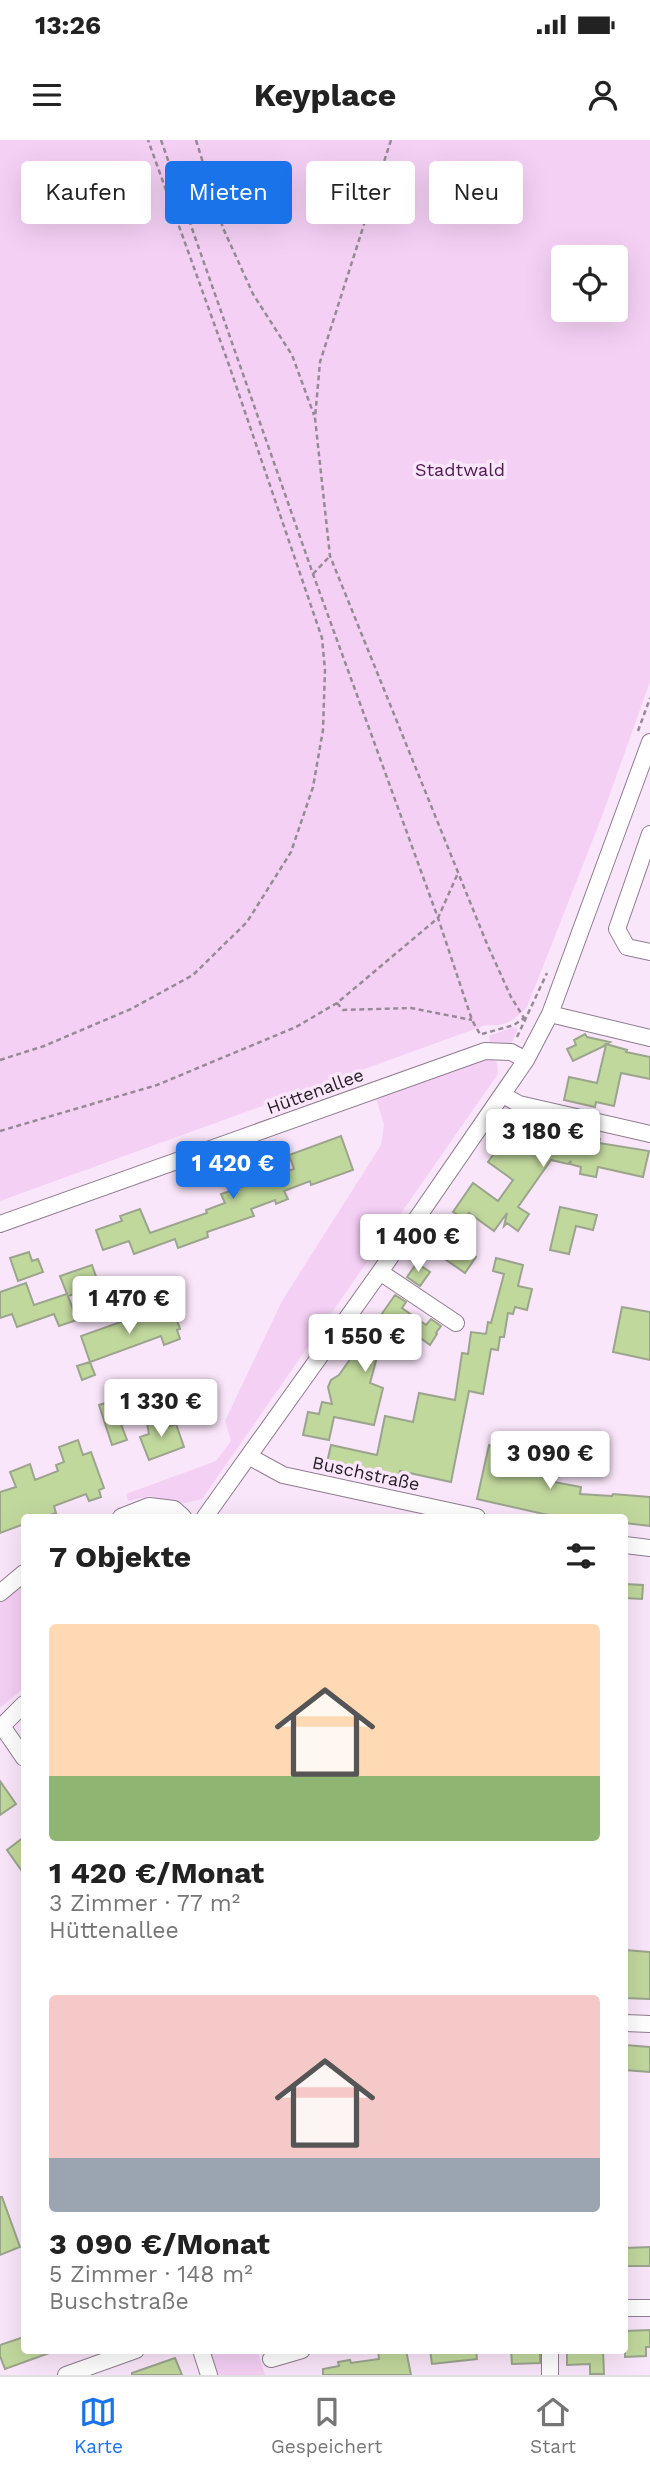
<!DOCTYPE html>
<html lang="de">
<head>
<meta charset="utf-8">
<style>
	body { margin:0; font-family:"Work Sans",sans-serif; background:#f6f6f6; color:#222; height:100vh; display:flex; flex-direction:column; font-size:26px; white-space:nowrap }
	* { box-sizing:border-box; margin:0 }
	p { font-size:23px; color:#767676 }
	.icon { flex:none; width:38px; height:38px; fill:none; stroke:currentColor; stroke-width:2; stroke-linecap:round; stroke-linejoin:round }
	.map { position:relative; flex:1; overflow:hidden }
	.drawer { position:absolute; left:21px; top:1374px; width:607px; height:840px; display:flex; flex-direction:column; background:#fff; border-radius:7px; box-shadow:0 7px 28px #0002 }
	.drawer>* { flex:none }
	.top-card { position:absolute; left:21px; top:21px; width:609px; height:63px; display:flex; gap:14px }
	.tools { position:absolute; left:551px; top:105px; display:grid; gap:14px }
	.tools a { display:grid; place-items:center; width:77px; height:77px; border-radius:7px; background:#fff; box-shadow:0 7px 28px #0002; font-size:35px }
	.price { position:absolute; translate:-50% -60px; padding:0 16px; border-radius:7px; background:#fff; color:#222; font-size:23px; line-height:46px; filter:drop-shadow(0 2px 4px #0008) }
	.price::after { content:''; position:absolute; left:50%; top:42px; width:21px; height:16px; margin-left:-10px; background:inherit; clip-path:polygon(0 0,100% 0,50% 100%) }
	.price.on { background:#1a73e8; color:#fff }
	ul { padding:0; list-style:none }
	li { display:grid; align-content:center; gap:14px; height:371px; padding:0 28px }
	li span { display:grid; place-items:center; height:217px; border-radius:7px; color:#555 }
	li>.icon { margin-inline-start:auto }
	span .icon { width:126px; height:126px; fill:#fffc; stroke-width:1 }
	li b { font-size:30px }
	h2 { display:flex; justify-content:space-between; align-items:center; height:84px; padding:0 28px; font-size:30px }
	.tag { padding:0 24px; border-radius:7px; background:#fff; box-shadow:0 7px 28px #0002; font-size:24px; line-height:63px }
	.tag.on { background:#1a73e8; color:#fff }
	.status { display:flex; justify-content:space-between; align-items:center; height:49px; padding:0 35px; background:#fff; direction:ltr }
	.status svg { height:19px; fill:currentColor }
	header { display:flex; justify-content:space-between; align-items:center; height:91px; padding:0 28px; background:#fff; font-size:32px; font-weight:700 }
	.tab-bar { display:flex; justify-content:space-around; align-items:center; height:98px; border-top:2px solid #e0e0e0; background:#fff; font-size:19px; color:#767676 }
	.tab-bar a { display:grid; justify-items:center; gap:4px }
	.tab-bar .on { color:#1a73e8 }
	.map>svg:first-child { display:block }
	.green { fill:#f5d0f5; fill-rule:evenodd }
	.building { fill:#c1d89d; stroke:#9ba48d; stroke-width:2 }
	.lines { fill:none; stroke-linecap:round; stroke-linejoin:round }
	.minor-casing { stroke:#8f7d8f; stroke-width:18 }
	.path { stroke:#978997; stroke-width:2.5; stroke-dasharray:5 3.5; stroke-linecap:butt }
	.minor { stroke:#fff; stroke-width:16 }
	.labels { text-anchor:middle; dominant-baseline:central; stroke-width:7; stroke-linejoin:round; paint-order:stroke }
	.park-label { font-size:18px; fill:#4f1952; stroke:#fae6fa }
	.street-label { font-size:18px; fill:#251e25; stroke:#fae6fa }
</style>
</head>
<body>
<div class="status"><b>13:26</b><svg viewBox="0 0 49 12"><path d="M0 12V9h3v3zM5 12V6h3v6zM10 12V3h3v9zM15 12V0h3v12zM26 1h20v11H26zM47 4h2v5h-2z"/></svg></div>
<header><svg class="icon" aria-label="menu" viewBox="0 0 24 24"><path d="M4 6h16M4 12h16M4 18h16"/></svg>Keyplace<svg class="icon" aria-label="person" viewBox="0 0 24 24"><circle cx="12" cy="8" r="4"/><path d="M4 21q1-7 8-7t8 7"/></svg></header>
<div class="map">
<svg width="650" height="2235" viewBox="0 0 650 2235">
	<rect width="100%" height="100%" fill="#fae6fa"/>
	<!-- green -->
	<path class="green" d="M0 0H650V542L601 679 527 867C514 880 506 887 486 885L0 1061ZM564 117H616V170H564Z
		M513 887 518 889 511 904 490 902 489 896Z
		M483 916 491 918 497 923 498 934 202 1359 185 1363 163 1360 150 1356 128 1361 126 1354 216 1321 231 1301 225 1281 282 1161 381 1005 384 985 375 955Z
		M24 1443V1548L0 1568V1462Z
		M207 2210H257L265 2235H216Z"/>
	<!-- building -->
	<path class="building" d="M585 894 587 897 610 902 606 904 627 910 626 912 650 917V939L621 933 614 966 596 962 595 967 564 960 569 937 597 943 606 905 573 921 567 909 576 905 574 900Z
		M512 980 600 999 599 1003 649 1011 643 1037 598 1027 596 1037 580 1034 581 1027 570 1024 571 1021 568 1024 551 1020 518 1067 529 1074 518 1091 507 1083 504 1086 507 1073 494 1091 469 1073 465 1079 453 1072 473 1043 498 1061 513 1040 488 1022 497 1009 505 1014Z
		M341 996 353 1030 311 1045 310 1041 284 1051 288 1059 276 1064 275 1060 251 1069 254 1076 207 1092 208 1097 178 1108 175 1099 134 1114 129 1101 103 1110 96 1090 122 1081 120 1076 140 1069 150 1093 207 1073 206 1070 225 1063 221 1054 294 1029 289 1015Z
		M560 1067 597 1075 593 1090 576 1086 569 1114 550 1110Z
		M451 1099 476 1117 465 1133 439 1115Z
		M29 1112 32 1121 38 1119 43 1132 18 1141 10 1118Z
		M496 1118 523 1125 518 1146 532 1149 527 1170 515 1167 513 1174 508 1173 504 1197H500L498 1210 491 1209 483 1254 469 1251 451 1342 400 1331 397 1342 326 1327 331 1305 377 1315 385 1276 413 1282 419 1253 455 1260 462 1213 468 1214 471 1192 486 1194 488 1182 491 1183 504 1134 493 1131Z
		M417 1123 430 1132 420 1146 407 1137Z
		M92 1125 99 1145 68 1156 77 1180 59 1186 54 1174 17 1187 12 1174 0 1178V1152L26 1143 34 1165 67 1154 60 1136Z
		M395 1155 406 1162 402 1168 426 1185 431 1179 441 1186 436 1193 437 1194 430 1205 419 1197 416 1201 404 1192 402 1195 386 1184 370 1243 383 1248 374 1285 334 1277 329 1300 303 1295 308 1272 319 1274 322 1262 332 1264 328 1247 331 1240 339 1235Z
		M171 1164 180 1189 177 1190 180 1199 164 1205 161 1196 90 1222 95 1235 82 1240 77 1226 90 1222 81 1196Z
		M622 1167 650 1172V1220L613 1212Z
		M112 1261 127 1300 112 1305 99 1265Z
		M162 1277 167 1287 176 1284 184 1307 149 1320 140 1297 149 1294 147 1283Z
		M78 1300 83 1315 91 1312 104 1348 99 1350 101 1357 89 1361 86 1354 54 1366 56 1373 44 1377H24V1384L0 1393V1352L16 1347 10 1332 30 1324 35 1340 58 1331 56 1325 64 1322 59 1307Z
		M496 1303 509 1306 508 1311 538 1318 537 1330 555 1334 554 1342 581 1347 580 1354 612 1356 613 1354 650 1357V1386L625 1383V1377H557L477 1359 489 1305 495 1307Z
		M625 1444 643 1445 642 1459 625 1458Z
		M0 1641 16 1664 0 1675Z
		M24 1697V1734L7 1710Z
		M625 1810 650 1812V1859L625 1858Z
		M625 1905 650 1907V1932L625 1930Z
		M0 2057H2L20 2107 0 2115Z
		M650 2107V2126H625V2108Z
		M650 2190V2207H646V2216L625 2217V2191Z
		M24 2197V2210L52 2212 5 2229 0 2216V2205Z
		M378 2210H406L411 2235H323V2229L339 2226 338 2222 350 2220 351 2223 379 2219Z
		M430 2210H476L477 2219 432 2224Z
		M511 2210H540V2223L512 2224Z
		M567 2210H603L604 2234H590V2224L567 2225Z
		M175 2218 182 2235H132V2233Z"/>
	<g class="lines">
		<defs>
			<path id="minor" d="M650 694 617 789 627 807 650 812
				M550 874 650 898
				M503 955 519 964 650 994
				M0 1084 485 911 511 912 526 920
				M380 1132 456 1183
				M250 1317 283 1335 477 1377
				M121 1377 149 1366 174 1369 183 1377
				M205 1377 380 1132 526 920 550 874 650 602
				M625 1405 650 1408
				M0 1453 24 1433
				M2 1586 24 1618
				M0 1588 24 1564
				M625 1883 650 1884
				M625 2168H650
				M201 2210 209 2235
				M550 2210V2235
				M271 2219 302 2210
				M66 2235 136 2210"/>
		</defs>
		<!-- minor casing -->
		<use href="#minor" class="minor-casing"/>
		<!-- path -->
		<path class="path" d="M161 0 313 434 438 778 472 880 481 896
			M196 0 223 88 253 154 292 215 314 275
			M391 0 320 222 315 278 330 416 487 804 511 857 524 878 529 879
			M313 434 330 416
			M638 591 650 558
			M337 863 343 870 411 868 472 880
			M482 894 514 885 524 878
			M517 897 547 833
			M0 920 44 906 131 869 193 835 247 782 291 712 313 647 323 590 325 530 322 498 229 225 148 0
			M0 991 157 945 296 887 337 863 438 778 458 733"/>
		<!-- minor -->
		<use href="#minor" class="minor"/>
	</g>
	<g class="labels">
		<!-- park labels -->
		<g class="park-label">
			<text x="460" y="329">Stadtwald</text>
		</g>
		<!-- street labels -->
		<g class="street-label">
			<text transform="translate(315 951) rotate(-20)">Hüttenallee</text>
			<text transform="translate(366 1333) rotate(12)">Buschstraße</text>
		</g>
	</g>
</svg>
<div class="tools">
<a><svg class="icon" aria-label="locate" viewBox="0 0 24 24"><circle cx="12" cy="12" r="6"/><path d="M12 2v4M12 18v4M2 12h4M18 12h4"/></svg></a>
</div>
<b class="price" style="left:543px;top:1029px">3 180 €</b>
<b class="price on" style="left:233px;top:1061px">1 420 €</b>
<b class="price" style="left:418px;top:1134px">1 400 €</b>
<b class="price" style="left:129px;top:1196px">1 470 €</b>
<b class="price" style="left:365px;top:1234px">1 550 €</b>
<b class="price" style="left:161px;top:1299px">1 330 €</b>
<b class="price" style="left:550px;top:1351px">3 090 €</b>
<div class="top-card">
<a class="tag">Kaufen</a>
<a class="tag on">Mieten</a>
<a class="tag">Filter</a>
<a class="tag">Neu</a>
</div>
<section class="drawer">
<h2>7 Objekte<svg class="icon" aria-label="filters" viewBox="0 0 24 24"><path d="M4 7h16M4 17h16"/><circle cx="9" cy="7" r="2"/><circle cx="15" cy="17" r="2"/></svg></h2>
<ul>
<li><span style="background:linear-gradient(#ffd9b3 70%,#8fb573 0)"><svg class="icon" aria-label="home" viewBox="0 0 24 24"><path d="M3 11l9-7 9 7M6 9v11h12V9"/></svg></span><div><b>1 420 €/Monat</b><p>3 Zimmer · 77 m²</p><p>Hüttenallee</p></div></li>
<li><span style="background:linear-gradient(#f6c9c9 75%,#9aa5b1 0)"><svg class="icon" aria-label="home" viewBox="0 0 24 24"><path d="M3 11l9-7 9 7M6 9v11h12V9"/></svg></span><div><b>3 090 €/Monat</b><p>5 Zimmer · 148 m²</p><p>Buschstraße</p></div></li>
</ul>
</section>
</div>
<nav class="tab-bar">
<a class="on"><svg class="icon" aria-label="map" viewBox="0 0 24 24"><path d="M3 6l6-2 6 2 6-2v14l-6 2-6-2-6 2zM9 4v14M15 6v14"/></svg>Karte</a>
<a><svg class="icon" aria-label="saved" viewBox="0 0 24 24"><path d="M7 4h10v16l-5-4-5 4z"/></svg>Gespeichert</a>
<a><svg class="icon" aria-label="home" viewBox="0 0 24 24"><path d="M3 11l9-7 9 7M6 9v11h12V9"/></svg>Start</a>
</nav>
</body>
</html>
